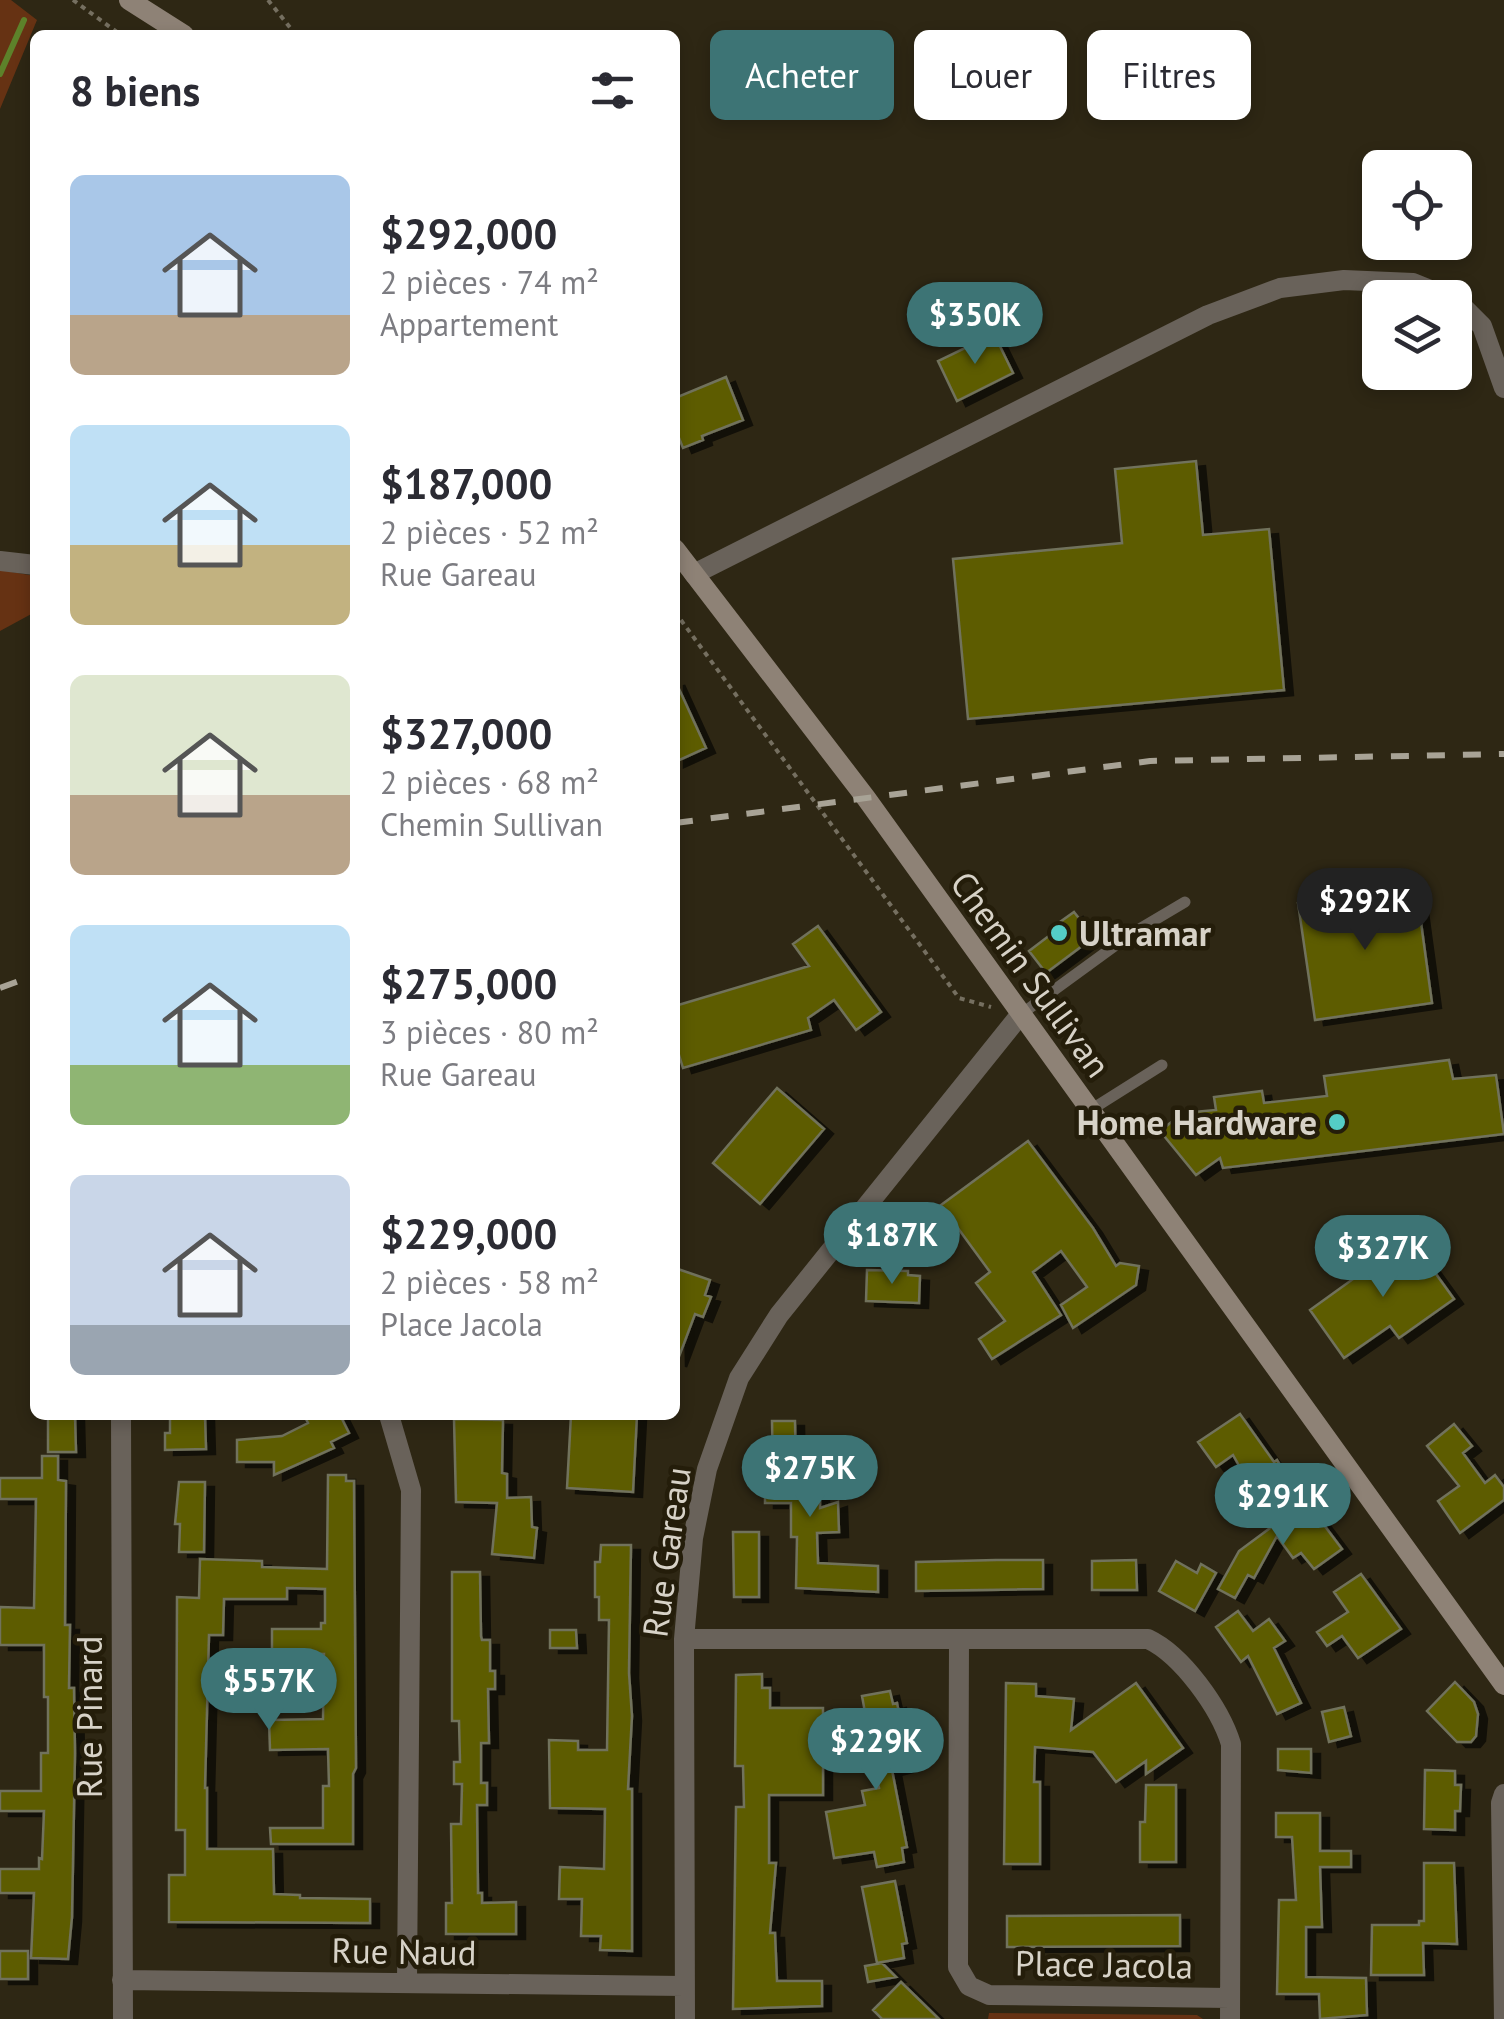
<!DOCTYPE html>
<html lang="fr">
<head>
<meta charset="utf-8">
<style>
	body { margin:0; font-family:"PT Sans",sans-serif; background:#f7f7f7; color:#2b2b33; height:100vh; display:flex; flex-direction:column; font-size:38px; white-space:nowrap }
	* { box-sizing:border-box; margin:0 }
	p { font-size:32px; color:#7c7c81 }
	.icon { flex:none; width:55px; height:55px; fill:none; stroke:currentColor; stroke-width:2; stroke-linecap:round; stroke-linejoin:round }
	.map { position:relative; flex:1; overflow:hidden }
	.sheet { position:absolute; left:30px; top:30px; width:650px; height:1390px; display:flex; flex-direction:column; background:#fff; border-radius:15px; box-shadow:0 5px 15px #0003 }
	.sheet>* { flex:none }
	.hud { position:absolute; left:710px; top:30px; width:642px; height:90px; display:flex; gap:20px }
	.buttons { position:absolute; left:1362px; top:150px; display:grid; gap:20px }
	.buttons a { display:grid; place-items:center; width:110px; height:110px; border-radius:15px; background:#fff; box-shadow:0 5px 15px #0003; font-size:50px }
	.price { position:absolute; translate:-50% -85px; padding:0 22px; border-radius:35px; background:#3d7475; color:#fff; font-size:32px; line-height:65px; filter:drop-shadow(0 2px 5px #0008) }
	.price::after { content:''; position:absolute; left:50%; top:60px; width:30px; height:22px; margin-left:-15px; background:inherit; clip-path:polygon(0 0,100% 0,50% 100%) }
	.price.selected { background:#222; color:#fff }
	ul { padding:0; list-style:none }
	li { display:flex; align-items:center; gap:30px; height:250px; padding:0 40px }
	li span { display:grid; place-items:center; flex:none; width:280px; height:200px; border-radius:15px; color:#555 }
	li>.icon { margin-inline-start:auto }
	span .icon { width:120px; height:120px; fill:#fffc; stroke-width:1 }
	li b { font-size:42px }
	h2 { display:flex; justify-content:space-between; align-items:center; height:120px; padding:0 40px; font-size:42px }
	.pill { padding:0 35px; border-radius:15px; background:#fff; box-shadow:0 5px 15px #0003; font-size:35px; line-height:90px }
	.pill.selected { background:#3d7475; color:#fff }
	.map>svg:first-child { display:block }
	.green { fill:#663213 }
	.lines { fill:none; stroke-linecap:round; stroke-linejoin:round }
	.stream { stroke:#5d822a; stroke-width:6 }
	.building { fill:#5d5c03; stroke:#71725c; stroke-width:2.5; filter:url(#shadow) }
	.path { stroke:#756f60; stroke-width:4; stroke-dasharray:5 5; stroke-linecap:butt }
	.lane { stroke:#69625a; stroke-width:11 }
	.street { stroke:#69625a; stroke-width:20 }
	.secondary { stroke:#8e8276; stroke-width:20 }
	.rail { stroke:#a8a396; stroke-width:6; stroke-dasharray:18 18; stroke-linecap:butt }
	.poi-dot { fill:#54cdc6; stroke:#241d0a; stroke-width:4 }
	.labels { text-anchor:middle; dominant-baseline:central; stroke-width:9; stroke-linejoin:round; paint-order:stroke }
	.poi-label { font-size:35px; font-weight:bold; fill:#d7d2c7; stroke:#241d0a; text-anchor:start }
	.street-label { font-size:35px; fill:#d7d2c7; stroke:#241d0a }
</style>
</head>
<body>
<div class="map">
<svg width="1504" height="2019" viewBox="0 0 1504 2019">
	<defs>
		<filter id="shadow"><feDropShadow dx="9" dy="5" stdDeviation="0" flood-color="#0009"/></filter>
	</defs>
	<rect width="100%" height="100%" fill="#2e2714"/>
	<!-- green -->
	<path class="green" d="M0 0H11L37 20 0 109Z
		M0 570 35 576V612L0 631Z
		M989 2013 1197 2015 1203 2019H988Z"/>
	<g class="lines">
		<!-- stream -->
		<path class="stream" d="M0 74 24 20"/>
	</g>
	<!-- building -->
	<path class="building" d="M994 334 1013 373 957 401 938 361Z
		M726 377 743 420 702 436 703 440 683 448 675 428V398Z
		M1196 461 1203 535 1269 529 1284 690 968 719 953 559 1122 543 1115 469Z
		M675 680 706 748 675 762Z
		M1416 886 1432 1003 1315 1020 1298 903Z
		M1074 912 1094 937 1046 973 1029 951 1062 926 1060 922Z
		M818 926 881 1012 856 1030 834 1000 808 1018 811 1030 683 1068 675 1042V1006L809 966 793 944Z
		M1449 1060 1453 1079 1496 1075 1504 1134 1223 1168 1220 1158 1196 1175 1160 1131 1183 1113 1216 1110 1214 1097 1262 1091 1264 1103 1327 1096 1324 1076Z
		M777 1088 824 1129 760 1204 713 1163Z
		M1028 1141 1093 1228 1116 1266 1120 1263 1139 1266 1136 1285 1073 1328 1061 1305 1087 1287 1061 1251 1033 1272 1061 1315 992 1359 979 1339 1005 1321 976 1283 990 1272 941 1205Z
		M1410 1238 1454 1299 1399 1338 1390 1326 1344 1358 1310 1310Z
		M675 1268 710 1280 705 1295 711 1297 703 1317 695 1314 677 1362Z
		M867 1270 908 1271V1275L920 1276 919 1303 866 1301Z
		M1240 1414 1274 1462 1277 1460 1291 1483 1259 1501 1233 1455 1216 1467 1198 1442Z
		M48 1415H75L76 1452H48Z
		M170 1415H205L206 1449 165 1450V1433H170Z
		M304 1415H340L349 1433 331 1442 334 1448 274 1475V1462H237V1440L282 1436 308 1423Z
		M571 1415H637L633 1492 567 1488Z
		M454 1419 503 1420 502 1473 507 1474V1498L531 1497 532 1527 537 1528 534 1558 492 1554 497 1503 456 1502Z
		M772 1421H795L796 1474 820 1476V1508L838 1502 839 1532 817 1533 818 1563 878 1566V1592L796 1588 797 1537H791V1503H765V1474H773Z
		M1454 1424 1472 1446 1463 1453 1485 1483 1495 1475 1504 1487V1500L1460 1533 1438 1501 1459 1486 1427 1446Z
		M42 1456H58V1480L66 1481 65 1625H70L69 1688H74L75 1753 72 1917 68 1959 31 1958 34 1893H0V1869H39V1858L42 1859 44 1811H0V1791H41V1753H48V1697H44V1645H0V1607L34 1608 36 1499H0V1478H42Z
		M328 1475H346V1481H354L356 1768 353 1774V1844H271L270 1828H323V1786H329L328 1749 270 1750 269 1720 323 1719 324 1654 272 1653V1629H321V1623H325V1589L287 1588V1599H224L223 1635H209L205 1788H207V1849H273L274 1894 300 1895V1898L370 1899V1923L169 1922V1875H185V1830H176L177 1597 199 1598 200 1559 262 1561V1567L327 1569Z
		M179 1482H205L204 1552H179L180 1524H175Z
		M1309 1505 1342 1549 1314 1569 1301 1553 1293 1558 1277 1536 1254 1578 1248 1575 1235 1598 1218 1589 1239 1551 1289 1514 1283 1525Z
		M733 1532H759V1597H734Z
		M601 1545H631L629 1673 632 1716 628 1789H632V1951L600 1950 601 1936H581L582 1899H559L560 1867 604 1869 605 1809 550 1808 549 1740 578 1741V1750H607L609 1620H599V1597H595V1562H600Z
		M996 1560H1043V1589L916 1591V1562Z
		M1136 1560 1137 1590H1092V1561Z
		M1176 1561 1197 1573 1201 1564 1216 1573 1195 1611 1159 1591Z
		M452 1572H480L481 1636 482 1640H490V1671H495V1689H488L489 1743H481V1783H487V1805H477L478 1893H482V1903L516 1902V1934H446V1903H452L451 1824H461L462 1784H454V1762H460L459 1721H452Z
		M1361 1574 1401 1629 1358 1658 1342 1636 1327 1646 1317 1632 1348 1612 1334 1592Z
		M1238 1611 1253 1631 1269 1619 1285 1641 1274 1648 1301 1703 1277 1714 1248 1656 1241 1662 1216 1627Z
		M550 1630H576L577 1648H550Z
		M762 1674V1688H770V1708H823V1795H769V1863H776L770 1933H775L777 1981H822V2006L733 2009 736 1807H744L743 1766H735L736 1675Z
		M1455 1682 1474 1702 1478 1714 1476 1736 1471 1742H1457L1427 1711Z
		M1006 1683 1036 1684V1696L1074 1699 1071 1730 1136 1683 1183 1748 1146 1774V1761L1116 1782 1093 1752 1035 1747 1034 1782H1040V1864H1004Z
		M890 1691 893 1704 897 1703 907 1751 902 1753 904 1767 892 1770 907 1847 902 1848 904 1862 877 1867 874 1852 834 1858 826 1812 865 1805 862 1791 879 1788 862 1696Z
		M1344 1707 1351 1736 1329 1742 1322 1712Z
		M1278 1749H1311V1773L1278 1770Z
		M1425 1770 1455 1771V1785H1461L1460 1811H1455V1830L1424 1829Z
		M1146 1785H1176V1862H1140V1822H1145Z
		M1276 1813H1320V1851H1351V1867H1320L1322 1927H1306V1977L1366 1978 1367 2015 1320 2019 1319 1994H1277L1279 1900H1296L1292 1837H1276Z
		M1424 1863H1454L1457 1944 1423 1943 1424 1975H1371L1372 1925H1419V1921H1424Z
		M895 1881 907 1943 902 1944 904 1958 877 1963 862 1887Z
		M1180 1915V1946L1007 1947V1916Z
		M0 1951H28V1979H0Z
		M882 1963 896 1977 868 1982 865 1966Z
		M901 1982 939 2019H882L873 2010Z"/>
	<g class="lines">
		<!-- path -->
		<path class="path" d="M73 0 121 35
			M268 0 296 35
			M675 612 959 998 991 1007"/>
		<!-- lane -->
		<path class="lane" d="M1020 1015 1131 934 1185 902
			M1089 1111 1162 1065"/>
		<!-- street -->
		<path class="street" d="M1455 299 1482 326 1504 388
			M0 561 35 565
			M694 574 1208 315 1280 288 1344 280 1413 283 1450 298
			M121 1415 123 2019
			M389 1415 411 1490 407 1983
			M684 1639H1148C1182 1655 1220 1708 1231 1744L1230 2019
			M959 1640 958 1967 969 1986 989 1995 1230 1998
			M122 1980 684 1986
			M685 2019 684 1639 693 1538 707 1469 739 1378 779 1315 1020 1015
			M1504 2019 1501 1803 1504 1794"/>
		<!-- secondary -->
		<path class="secondary" d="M129 0 184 35
			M675 549 866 798 1504 1685"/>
		<!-- rail -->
		<path class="rail" d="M675 823 1150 761 1504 754
			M0 988 35 975"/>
	</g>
	<!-- markers -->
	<g class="poi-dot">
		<circle cx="1059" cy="933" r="10"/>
		<circle cx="1337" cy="1122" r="10"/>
	</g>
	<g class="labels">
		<!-- poi labels -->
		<g class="poi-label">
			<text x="1079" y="933">Ultramar</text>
			<text x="1317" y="1122" text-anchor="end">Home Hardware</text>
		</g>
		<!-- street labels -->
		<g class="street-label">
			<text transform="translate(1031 974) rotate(54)">Chemin Sullivan</text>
			<text transform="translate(666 1552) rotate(-82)">Rue Gareau</text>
			<text transform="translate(89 1717) rotate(-90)">Rue Pinard</text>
			<text transform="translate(404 1951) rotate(1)">Rue Naud</text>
			<text transform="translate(1104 1964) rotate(1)">Place Jacola</text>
		</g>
	</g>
</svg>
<div class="buttons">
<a><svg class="icon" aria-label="locate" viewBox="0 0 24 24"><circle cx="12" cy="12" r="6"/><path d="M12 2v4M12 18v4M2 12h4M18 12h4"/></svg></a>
<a><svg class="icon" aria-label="layers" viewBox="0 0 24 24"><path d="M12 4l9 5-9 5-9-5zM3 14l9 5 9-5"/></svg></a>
</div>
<b class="price" style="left:975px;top:367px">$350K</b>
<b class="price selected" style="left:1365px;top:953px">$292K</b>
<b class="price" style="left:892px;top:1287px">$187K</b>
<b class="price" style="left:1383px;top:1300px">$327K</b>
<b class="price" style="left:810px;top:1520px">$275K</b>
<b class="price" style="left:1283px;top:1548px">$291K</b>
<b class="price" style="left:269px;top:1733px">$557K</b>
<b class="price" style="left:876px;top:1793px">$229K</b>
<div class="hud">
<a class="pill selected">Acheter</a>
<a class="pill">Louer</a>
<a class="pill">Filtres</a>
</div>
<section class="sheet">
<h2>8 biens<svg class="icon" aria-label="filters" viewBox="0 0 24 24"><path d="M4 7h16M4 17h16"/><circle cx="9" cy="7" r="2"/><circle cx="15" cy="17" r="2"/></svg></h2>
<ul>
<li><span style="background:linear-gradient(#a9c7e8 70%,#b9a48a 0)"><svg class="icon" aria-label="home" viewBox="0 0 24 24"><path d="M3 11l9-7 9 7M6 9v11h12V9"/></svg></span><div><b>$292,000</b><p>2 pièces · 74 m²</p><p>Appartement</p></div></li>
<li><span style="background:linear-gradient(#bfe0f5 60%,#c2b280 0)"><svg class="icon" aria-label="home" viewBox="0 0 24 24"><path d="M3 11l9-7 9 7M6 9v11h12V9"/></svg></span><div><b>$187,000</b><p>2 pièces · 52 m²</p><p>Rue Gareau</p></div></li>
<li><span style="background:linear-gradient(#dfe7d0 60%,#b9a48a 0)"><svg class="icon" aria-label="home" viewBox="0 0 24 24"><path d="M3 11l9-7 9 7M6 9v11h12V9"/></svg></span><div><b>$327,000</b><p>2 pièces · 68 m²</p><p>Chemin Sullivan</p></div></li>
<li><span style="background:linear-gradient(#bfe0f5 70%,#8fb573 0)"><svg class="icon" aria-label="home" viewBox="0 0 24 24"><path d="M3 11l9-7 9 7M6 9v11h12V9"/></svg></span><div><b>$275,000</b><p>3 pièces · 80 m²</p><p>Rue Gareau</p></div></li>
<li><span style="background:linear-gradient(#c9d6e8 75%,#9aa5b1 0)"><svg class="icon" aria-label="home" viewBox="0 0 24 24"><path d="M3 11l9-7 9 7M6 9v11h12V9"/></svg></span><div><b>$229,000</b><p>2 pièces · 58 m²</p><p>Place Jacola</p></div></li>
</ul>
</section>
</div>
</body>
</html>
